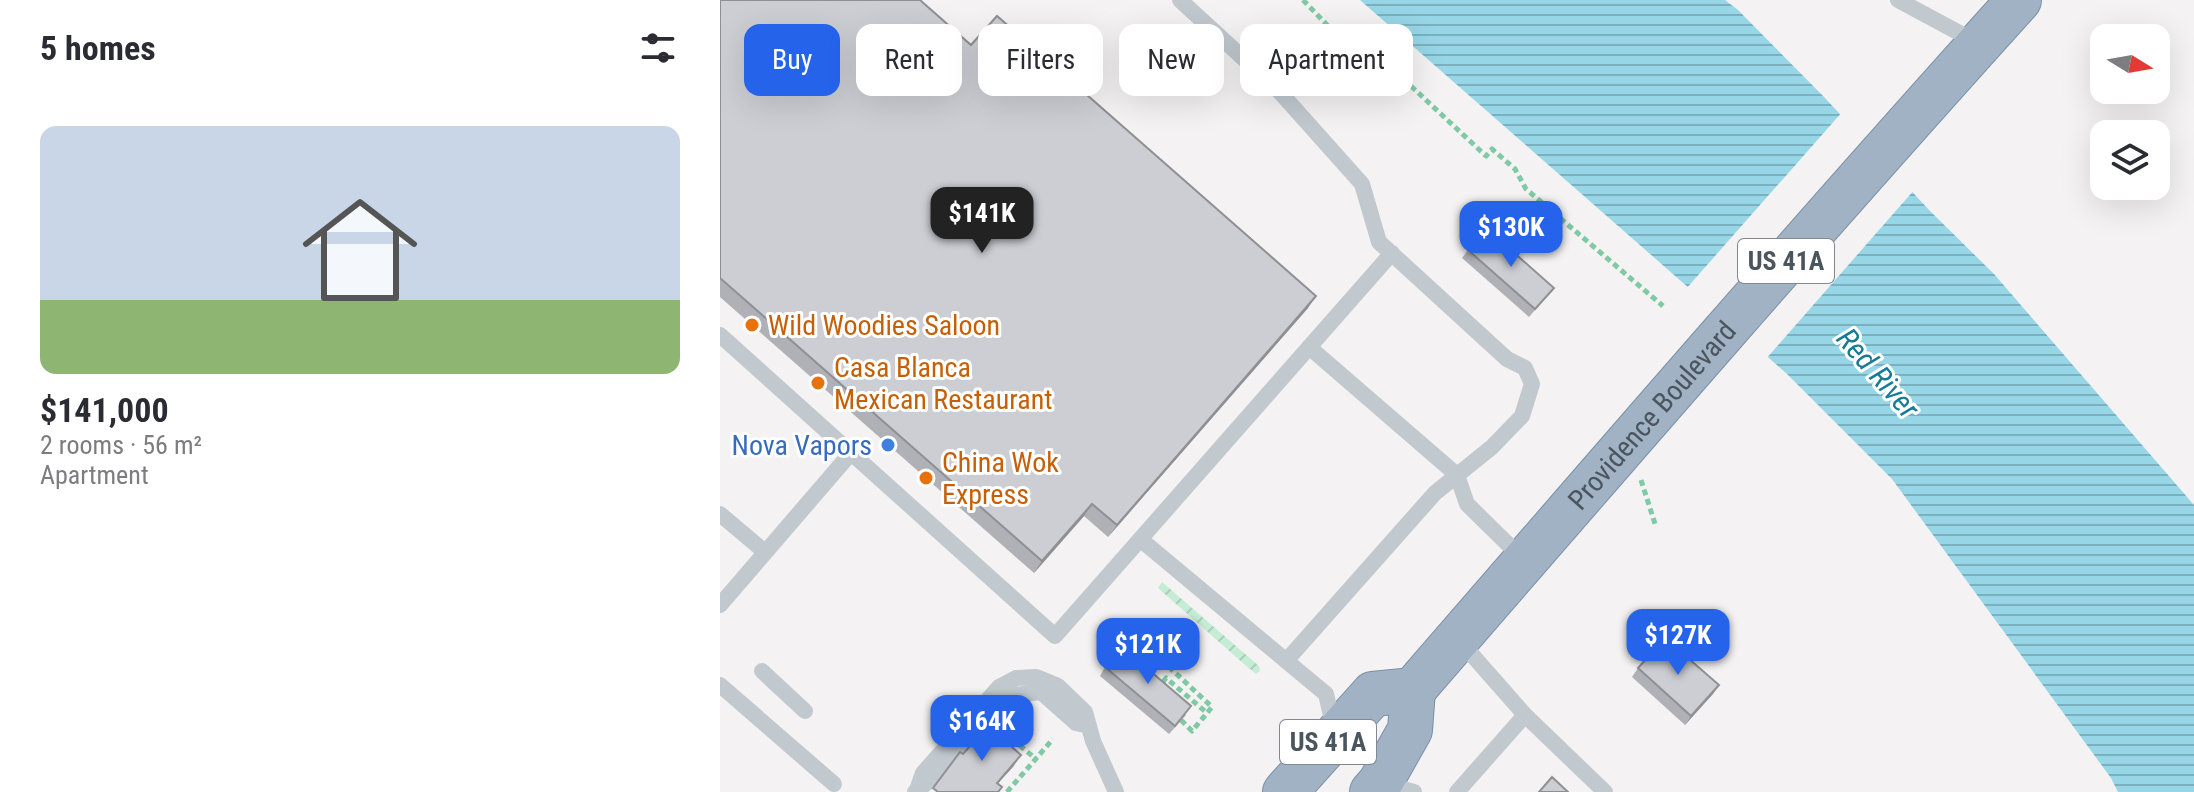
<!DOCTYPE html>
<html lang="en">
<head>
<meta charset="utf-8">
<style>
	body { margin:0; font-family:"Roboto Condensed",sans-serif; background:#f7f7f7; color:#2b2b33; height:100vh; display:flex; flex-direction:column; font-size:30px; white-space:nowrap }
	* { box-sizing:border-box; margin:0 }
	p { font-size:26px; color:#7c7c81 }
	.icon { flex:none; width:44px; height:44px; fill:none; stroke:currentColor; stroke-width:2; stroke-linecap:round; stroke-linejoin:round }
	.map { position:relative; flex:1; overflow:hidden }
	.panel { display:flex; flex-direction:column; background:#fff; width:720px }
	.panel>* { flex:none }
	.top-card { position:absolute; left:24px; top:24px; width:760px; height:72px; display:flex; gap:16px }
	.needle { width:52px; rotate:101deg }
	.tools { position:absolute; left:1370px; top:24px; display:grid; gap:16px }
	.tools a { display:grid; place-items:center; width:80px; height:80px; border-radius:16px; background:#fff; box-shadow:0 8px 32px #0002; font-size:40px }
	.price { position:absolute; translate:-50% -68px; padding:0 18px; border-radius:16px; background:#2563eb; color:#fff; font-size:26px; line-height:52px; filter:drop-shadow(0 2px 4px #0008) }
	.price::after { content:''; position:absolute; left:50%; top:48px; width:24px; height:18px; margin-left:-12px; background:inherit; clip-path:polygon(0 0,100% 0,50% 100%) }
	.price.active { background:#222; color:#fff }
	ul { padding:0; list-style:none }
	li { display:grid; align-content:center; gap:16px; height:424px; padding:0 40px }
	li span { display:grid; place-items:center; height:248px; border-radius:16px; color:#555 }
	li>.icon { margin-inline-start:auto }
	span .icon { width:144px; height:144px; fill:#fffc; stroke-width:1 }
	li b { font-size:34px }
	h2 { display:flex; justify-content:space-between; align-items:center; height:96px; padding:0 40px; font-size:34px }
	.pill { padding:0 28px; border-radius:16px; background:#fff; box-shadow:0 8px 32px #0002; font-size:28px; line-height:72px }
	.pill.active { background:#2563eb; color:#fff }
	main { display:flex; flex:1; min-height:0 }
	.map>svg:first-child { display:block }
	.garden { fill:url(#garden-furrows) }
	.water { fill:url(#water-rules) }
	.pier { fill:#f4f2f2 }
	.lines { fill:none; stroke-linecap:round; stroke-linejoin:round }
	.trunk-casing { stroke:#7990a8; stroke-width:46 }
	.path { stroke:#7fc9a5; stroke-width:5; stroke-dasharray:6 4; stroke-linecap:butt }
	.service { stroke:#c1c9cf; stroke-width:16 }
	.trunk { stroke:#a1b2c5; stroke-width:44 }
	.wall { fill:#afb1b6 }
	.shaded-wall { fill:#8f9094 }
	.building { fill:#ccced4; stroke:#8f9094; stroke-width:2 }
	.food-dot { fill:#e8710a; stroke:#fff; stroke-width:3 }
	.shop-dot { fill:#3f7fe0; stroke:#fff; stroke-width:3 }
	.labels { text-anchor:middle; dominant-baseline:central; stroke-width:6; stroke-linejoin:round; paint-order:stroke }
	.shield { fill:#fff; stroke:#81888e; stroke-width:2 }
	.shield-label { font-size:26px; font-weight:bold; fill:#4b555e }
	.food-label { font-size:28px; fill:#c56008; stroke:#fff; text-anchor:start }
	.street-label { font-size:28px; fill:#4b555e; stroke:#fff }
	.shop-label { font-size:28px; fill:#366cbe; stroke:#fff; text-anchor:end }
	.water-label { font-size:30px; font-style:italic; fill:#167b96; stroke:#fff }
</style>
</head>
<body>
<main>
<section class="panel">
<h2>5 homes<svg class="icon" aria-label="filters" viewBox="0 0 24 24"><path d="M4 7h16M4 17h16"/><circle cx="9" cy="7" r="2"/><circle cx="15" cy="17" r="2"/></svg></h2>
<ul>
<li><span style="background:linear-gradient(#c9d6e8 70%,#8fb573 0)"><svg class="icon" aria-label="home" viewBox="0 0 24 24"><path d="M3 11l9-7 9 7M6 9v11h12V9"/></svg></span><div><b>$141,000</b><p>2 rooms · 56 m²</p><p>Apartment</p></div></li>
</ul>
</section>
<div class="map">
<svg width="1474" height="792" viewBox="0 0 1474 792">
	<defs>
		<pattern id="garden-furrows" width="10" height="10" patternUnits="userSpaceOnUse" patternTransform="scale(2)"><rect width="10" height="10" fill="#c5edd5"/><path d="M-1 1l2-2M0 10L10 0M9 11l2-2" fill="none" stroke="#abcdb9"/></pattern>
		<pattern id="water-rules" width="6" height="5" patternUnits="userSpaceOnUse" patternTransform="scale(2)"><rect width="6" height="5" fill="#96d6e7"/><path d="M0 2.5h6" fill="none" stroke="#7cb0be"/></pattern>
	</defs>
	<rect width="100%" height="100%" fill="#f4f2f2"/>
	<!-- garden -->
	<path class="garden" d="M442 582 539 666 540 671 536 674 524 664 438 588Z"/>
	<!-- water -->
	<path class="water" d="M640 0H1005L1018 10 1105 98 1210 211 1274 274 1474 505V792H1398L1391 778 1172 479 1066 373Z"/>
	<!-- pier -->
	<path class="pier" d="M1123 111 1195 189 1045 360 965 290Z"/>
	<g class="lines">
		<defs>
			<g id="trunk">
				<path id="s1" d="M693 690C894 458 1094 227 1299 0"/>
				<path d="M565 792 653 694 693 690"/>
				<path d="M652 792 660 783 690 730 693 690"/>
			</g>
		</defs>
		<!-- trunk casing -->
		<use href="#trunk" class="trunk-casing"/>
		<!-- path -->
		<path class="path" d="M583 0 643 62 692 87 766 156 772 149 795 169 806 189 943 306
			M921 480 936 527
			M438 650 448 666 492 707 487 713 446 678 440 686
			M461 720 472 731 487 713
			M292 739 316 759
			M287 792 333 739"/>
		<!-- service -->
		<path class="service" d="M460 0 559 91 642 184 659 242 787 359 805 368 812 384 802 416 772 447 715 493 566 661
			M1178 0 1258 43
			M0 335 335 636 672 253
			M589 347 737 475 747 504 804 560
			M0 514 45 552
			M420 539 606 694 614 729
			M0 605 130 454
			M42 671 85 711
			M0 685 114 784
			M805 715 885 792
			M661 783 694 792
			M197 790 203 773 279 687 296 678 316 677 338 686 365 712 373 741 396 792
			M195 792 213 778 279 706 293 695 321 692 356 723 369 726
			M737 792 805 715 739 640"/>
		<!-- trunk -->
		<use href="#trunk" class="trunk"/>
	</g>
	<!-- wall -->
	<path class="wall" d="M0 0 251 45 588 308 388 537 364 516 314 573 0 297Z
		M748 250 834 288 809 317 742 258Z
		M385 667 466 715 449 734 380 676Z
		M918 668 999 685 965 725 912 677Z"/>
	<!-- shaded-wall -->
	<path class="shaded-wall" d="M596 296 588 308 388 537 397 525Z
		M372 504 364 516 314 573 322 561Z
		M999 685 993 694 965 725 971 716Z
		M301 755 293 767 270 792 277 783Z"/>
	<!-- building -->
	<path class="building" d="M0 0H200L251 45 277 16 596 296 397 525 372 504 322 561 0 278Z
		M766 228 834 288 815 309 748 250Z
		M945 638 999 685 971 716 918 668Z
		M402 647 471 706 455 726 385 667Z
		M279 721 299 738 292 747 301 755 277 783 282 787 278 792H218L213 788 240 752 243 754 268 726 272 729Z
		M832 777 848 792H819Z"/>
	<!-- markers -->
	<g class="food-dot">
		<circle cx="32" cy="325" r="8"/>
		<circle cx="98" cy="383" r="8"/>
		<circle cx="206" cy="478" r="8"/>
	</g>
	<circle class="shop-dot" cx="168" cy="445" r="8"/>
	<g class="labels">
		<!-- shield labels -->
		<g class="shield">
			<rect x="1018" y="239" width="96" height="44" rx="6"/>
			<rect x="560" y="720" width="96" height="44" rx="6"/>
		</g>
		<g class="shield-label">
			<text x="1066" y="261">US 41A</text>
			<text x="608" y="742">US 41A</text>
		</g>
		<!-- food labels -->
		<g class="food-label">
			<text x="48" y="325">Wild Woodies Saloon</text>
			<text x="114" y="367">Casa Blanca<tspan x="114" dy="32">Mexican Restaurant</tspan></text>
			<text x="222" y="462">China Wok<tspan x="222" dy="32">Express</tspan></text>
		</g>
		<!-- street labels -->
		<g class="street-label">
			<text stroke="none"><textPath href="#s1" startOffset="364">Providence Boulevard</textPath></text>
		</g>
		<!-- shop labels -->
		<g class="shop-label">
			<text x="152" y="445">Nova Vapors</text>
		</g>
		<!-- water labels -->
		<g class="water-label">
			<text transform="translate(1158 373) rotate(49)">Red River</text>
		</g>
	</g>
</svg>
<div class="tools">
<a><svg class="needle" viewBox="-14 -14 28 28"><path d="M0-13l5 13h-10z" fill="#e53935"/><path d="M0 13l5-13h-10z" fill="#7c7c81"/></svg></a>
<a><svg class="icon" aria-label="layers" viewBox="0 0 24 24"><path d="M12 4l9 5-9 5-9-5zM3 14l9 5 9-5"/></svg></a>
</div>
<b class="price active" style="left:262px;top:255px">$141K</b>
<b class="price" style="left:791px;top:269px">$130K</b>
<b class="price" style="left:958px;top:677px">$127K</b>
<b class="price" style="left:428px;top:686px">$121K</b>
<b class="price" style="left:262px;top:763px">$164K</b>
<div class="top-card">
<a class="pill active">Buy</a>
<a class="pill">Rent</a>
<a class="pill">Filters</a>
<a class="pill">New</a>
<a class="pill">Apartment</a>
</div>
</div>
</main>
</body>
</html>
